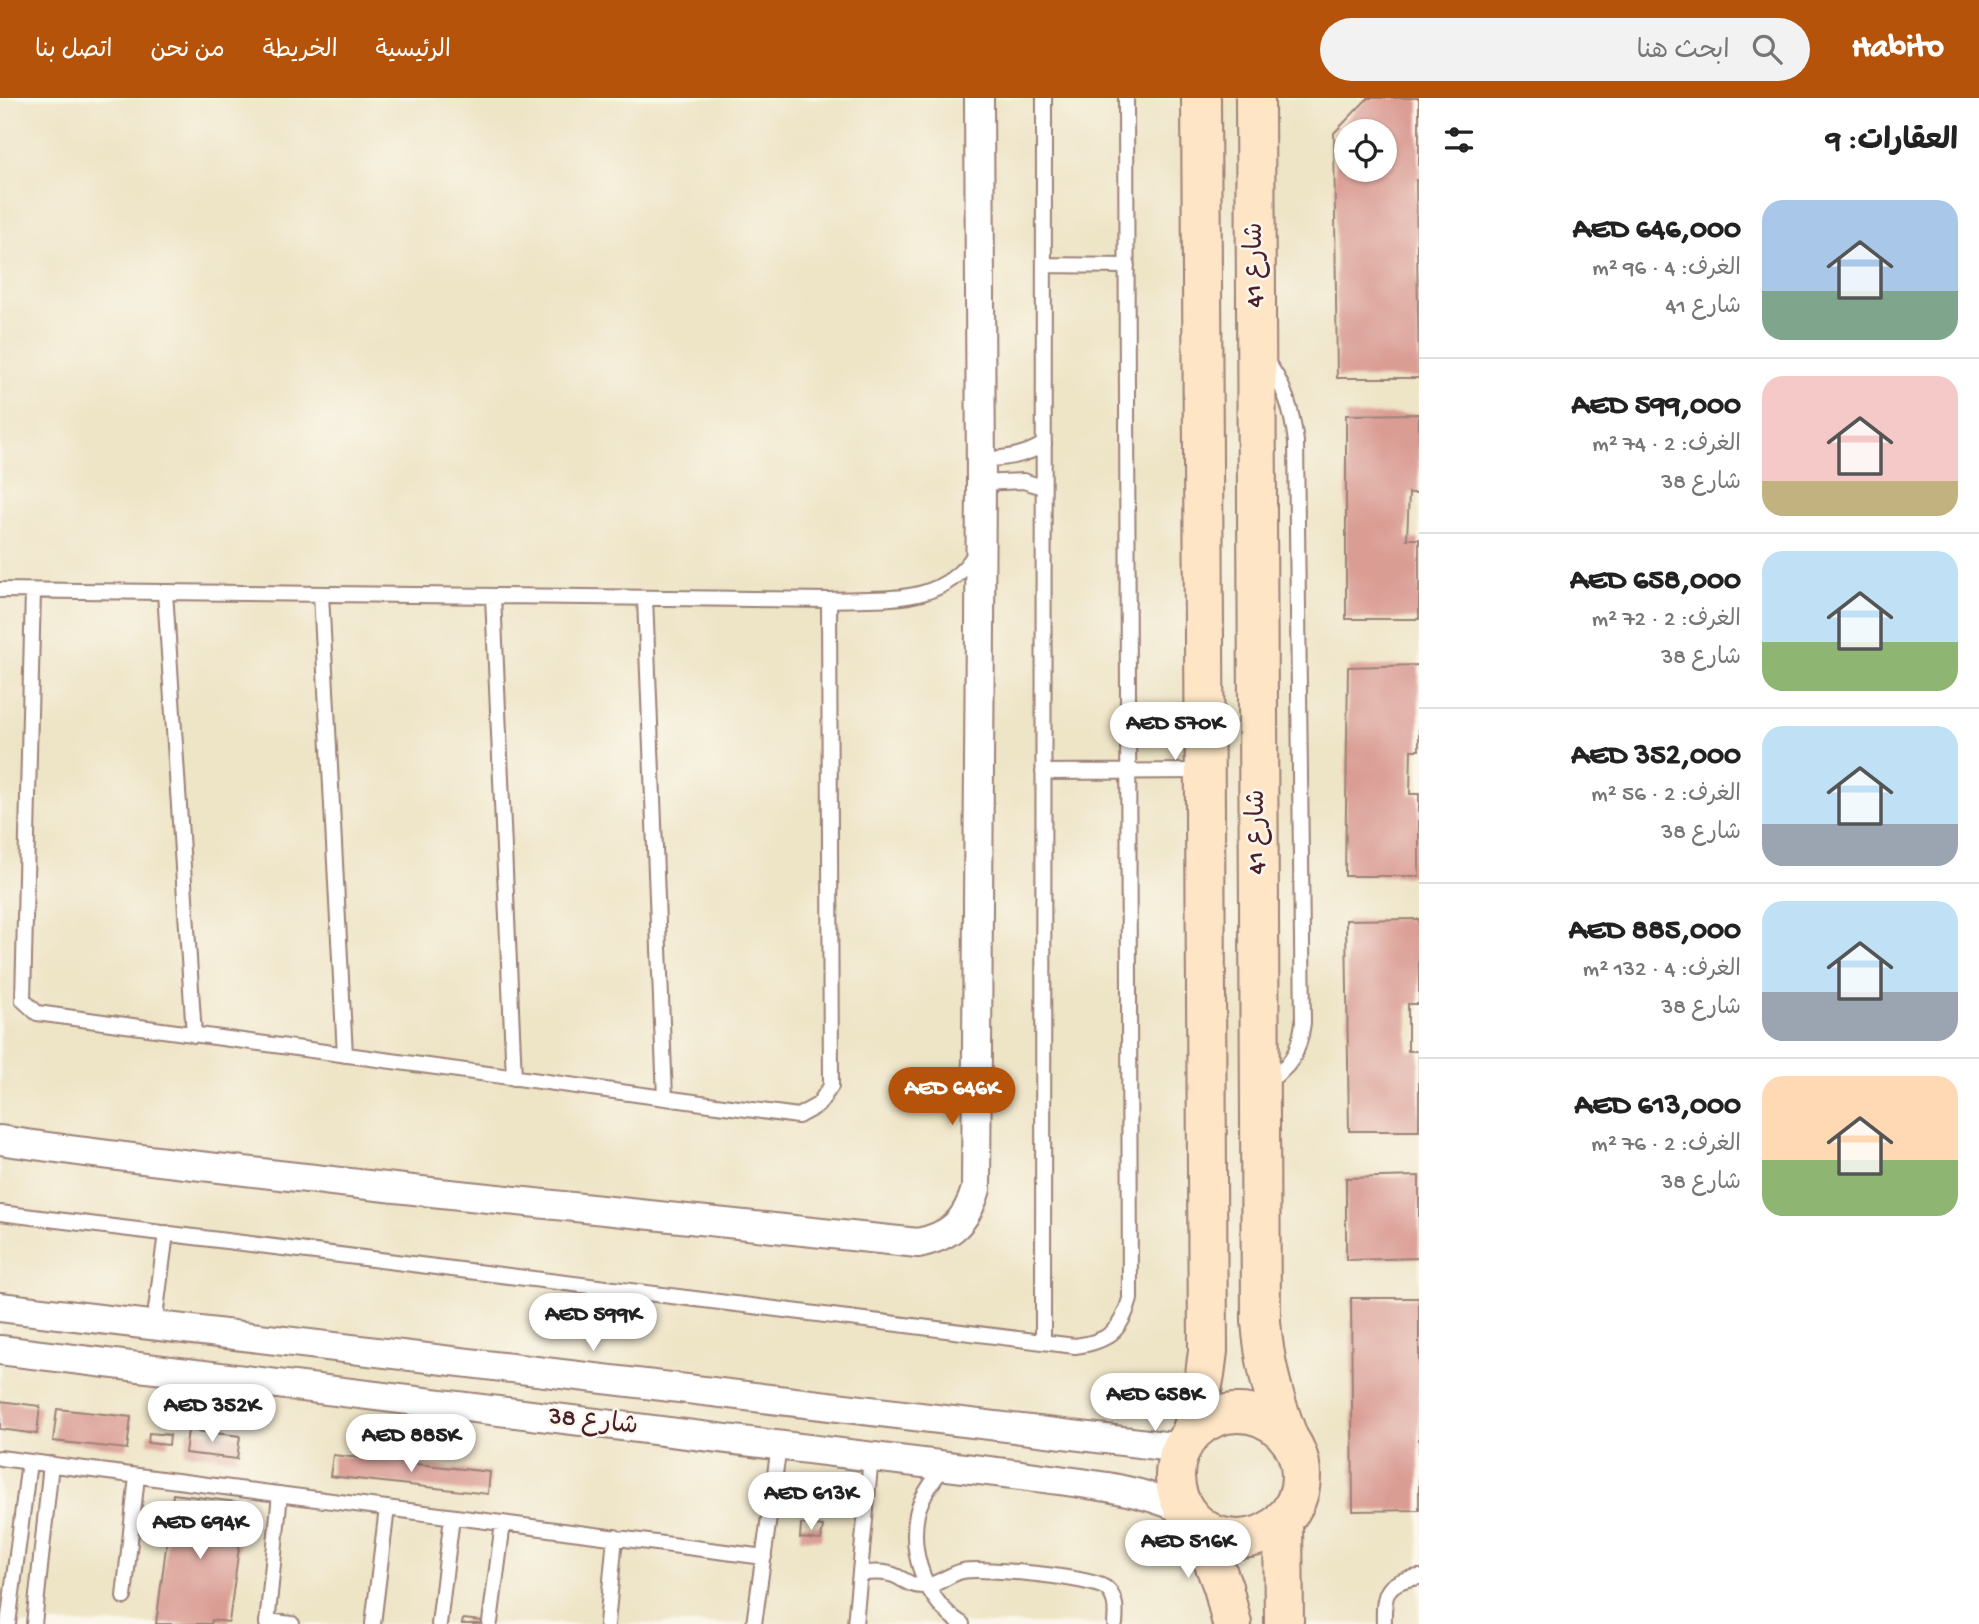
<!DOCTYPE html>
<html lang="ar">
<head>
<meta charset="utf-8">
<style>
	body { margin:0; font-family:"Gochi Hand","Playpen Sans Arabic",sans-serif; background:#f2f2f2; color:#222; direction:rtl; height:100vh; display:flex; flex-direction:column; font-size:26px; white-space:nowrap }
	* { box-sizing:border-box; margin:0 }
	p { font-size:23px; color:#767676 }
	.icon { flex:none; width:38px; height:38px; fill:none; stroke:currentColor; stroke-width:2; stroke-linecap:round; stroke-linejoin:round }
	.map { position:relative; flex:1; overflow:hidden; direction:ltr }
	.panel { display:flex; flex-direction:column; background:#fff; width:560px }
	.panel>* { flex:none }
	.fabs { position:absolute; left:1334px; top:21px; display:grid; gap:14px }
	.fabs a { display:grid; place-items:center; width:63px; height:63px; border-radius:50%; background:#fff; box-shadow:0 2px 5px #0004; font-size:35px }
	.price { position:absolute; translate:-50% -60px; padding:0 16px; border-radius:24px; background:#fff; color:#222; font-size:23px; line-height:46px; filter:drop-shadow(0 2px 4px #0008) }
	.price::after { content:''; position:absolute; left:50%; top:42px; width:21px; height:16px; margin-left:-10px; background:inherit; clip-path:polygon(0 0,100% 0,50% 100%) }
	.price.active { background:#b45309; color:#fff }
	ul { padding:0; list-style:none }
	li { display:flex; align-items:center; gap:21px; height:175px; padding:0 21px }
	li+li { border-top:2px solid #e0e0e0 }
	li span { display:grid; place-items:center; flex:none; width:196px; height:140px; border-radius:21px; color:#555 }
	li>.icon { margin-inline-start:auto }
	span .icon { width:84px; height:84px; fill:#fffc; stroke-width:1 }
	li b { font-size:30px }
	h2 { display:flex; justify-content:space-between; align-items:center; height:84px; padding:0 21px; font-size:30px }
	header { display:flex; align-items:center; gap:42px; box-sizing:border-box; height:98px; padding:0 35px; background:#b45309; color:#fff }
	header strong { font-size:33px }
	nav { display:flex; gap:38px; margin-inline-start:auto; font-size:24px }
	.search { width:490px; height:63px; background:#f2f2f2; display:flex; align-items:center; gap:18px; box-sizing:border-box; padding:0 24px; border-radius:38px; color:#767676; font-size:26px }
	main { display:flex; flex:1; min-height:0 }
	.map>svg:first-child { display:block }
	.building { fill:#da9d94; fill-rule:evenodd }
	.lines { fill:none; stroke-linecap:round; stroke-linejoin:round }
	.lane-casing { stroke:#9c8278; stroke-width:18 }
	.street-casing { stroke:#9c8278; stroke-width:32 }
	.secondary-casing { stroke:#9c8278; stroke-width:42 }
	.lane { stroke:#fff; stroke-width:14 }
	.street { stroke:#fff; stroke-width:28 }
	.secondary { stroke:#fde5c5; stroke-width:38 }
	.labels { text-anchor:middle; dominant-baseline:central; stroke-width:5; stroke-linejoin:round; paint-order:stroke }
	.street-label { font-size:26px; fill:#4a1f2b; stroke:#fbf7ec }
</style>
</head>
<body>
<header>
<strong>Habito</strong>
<div class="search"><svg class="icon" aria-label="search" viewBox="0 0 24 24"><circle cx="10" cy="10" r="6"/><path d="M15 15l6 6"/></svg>ابحث هنا</div>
<nav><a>الرئيسية</a><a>الخريطة</a><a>من نحن</a><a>اتصل بنا</a></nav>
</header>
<main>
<section class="panel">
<h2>العقارات: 9<svg class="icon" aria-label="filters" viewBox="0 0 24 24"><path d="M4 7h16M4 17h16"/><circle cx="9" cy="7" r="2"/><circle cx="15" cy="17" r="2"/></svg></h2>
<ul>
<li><span style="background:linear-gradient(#a9c7e8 65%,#7fa58c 0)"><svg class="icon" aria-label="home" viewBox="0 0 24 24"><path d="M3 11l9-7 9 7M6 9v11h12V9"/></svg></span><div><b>AED 646,000</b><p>الغرف: 4 · 96 m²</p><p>شارع 41</p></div></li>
<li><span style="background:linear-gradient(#f6c9c9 75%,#c2b280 0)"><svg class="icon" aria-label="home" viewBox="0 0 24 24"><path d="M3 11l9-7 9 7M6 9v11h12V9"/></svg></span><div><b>AED 599,000</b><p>الغرف: 2 · 74 m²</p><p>شارع 38</p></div></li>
<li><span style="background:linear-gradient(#bfe0f5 65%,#8fb573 0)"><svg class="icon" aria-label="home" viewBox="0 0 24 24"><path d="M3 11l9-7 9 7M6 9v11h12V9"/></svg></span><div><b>AED 658,000</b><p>الغرف: 2 · 72 m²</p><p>شارع 38</p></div></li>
<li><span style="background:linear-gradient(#bfe0f5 70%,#9aa5b1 0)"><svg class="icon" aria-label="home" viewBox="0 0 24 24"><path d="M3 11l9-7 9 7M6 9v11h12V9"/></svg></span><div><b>AED 352,000</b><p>الغرف: 2 · 56 m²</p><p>شارع 38</p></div></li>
<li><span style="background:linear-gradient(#bfe0f5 65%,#9aa5b1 0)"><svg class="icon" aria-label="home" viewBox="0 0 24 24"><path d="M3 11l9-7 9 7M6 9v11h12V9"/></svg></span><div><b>AED 885,000</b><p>الغرف: 4 · 132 m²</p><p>شارع 38</p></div></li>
<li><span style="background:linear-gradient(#ffd9b3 60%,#8fb573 0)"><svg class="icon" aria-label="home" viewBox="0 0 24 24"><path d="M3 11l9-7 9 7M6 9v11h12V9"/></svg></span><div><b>AED 613,000</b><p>الغرف: 2 · 76 m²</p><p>شارع 38</p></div></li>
</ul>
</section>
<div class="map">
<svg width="1419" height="1526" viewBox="0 0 1419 1526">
	<rect width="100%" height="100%" fill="#fbf7ec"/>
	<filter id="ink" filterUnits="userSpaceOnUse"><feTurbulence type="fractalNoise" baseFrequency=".0143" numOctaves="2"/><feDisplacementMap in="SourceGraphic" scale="14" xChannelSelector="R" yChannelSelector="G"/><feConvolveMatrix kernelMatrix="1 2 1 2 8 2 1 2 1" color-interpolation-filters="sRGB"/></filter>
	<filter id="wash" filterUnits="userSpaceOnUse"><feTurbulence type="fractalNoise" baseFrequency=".00686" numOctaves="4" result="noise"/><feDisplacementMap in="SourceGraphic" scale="28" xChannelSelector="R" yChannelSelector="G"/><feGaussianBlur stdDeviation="1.57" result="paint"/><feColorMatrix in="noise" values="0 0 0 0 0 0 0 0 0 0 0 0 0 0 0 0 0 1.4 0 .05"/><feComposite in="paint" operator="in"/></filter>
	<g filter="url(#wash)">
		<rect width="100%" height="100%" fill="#eee4c6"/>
		<g id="blocks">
			<!-- building -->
			<path class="building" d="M1368 0H1419V82H1416L1419 280H1337L1334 35ZM1346 33H1384V72H1346Z
				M1419 316V395H1409L1407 441H1419V521H1346V317Z
				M1419 567V652H1411L1410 696H1419V778H1345L1348 569Z
				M1419 821V906H1408V953H1419V1033H1349L1346 822Z
				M1419 1078V1160L1346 1162V1080Z
				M1351 1200H1419V1412L1353 1413Z
				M0 1303 40 1308 37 1336 0 1331Z
				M57 1311 131 1319 127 1351 53 1343Z
				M188 1332 240 1338 237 1361 185 1355Z
				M149 1335 170 1337 169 1347 148 1345Z
				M333 1357 490 1374 488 1396 330 1378Z
				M173 1396 245 1405 229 1524 212 1522 211 1526H156Z
				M801 1426 823 1428 821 1442 800 1440Z
				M463 1521 491 1524V1526H462Z"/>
		</g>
	</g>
	<g filter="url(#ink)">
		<use href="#blocks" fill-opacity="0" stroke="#9c8278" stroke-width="2"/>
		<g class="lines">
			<defs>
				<path id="lane" d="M1044 167 1127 168
					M980 362C1004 360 1023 359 1044 346
					M981 385 1023 383 1043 389
					M0 492 829 502C885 499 941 509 975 456
					M33 493 23 902 37 915 798 1018 818 1007 831 988 829 502
					M165 494 194 937
					M321 496 345 957
					M493 498 514 980
					M645 500 665 1000
					M1043 674 1203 673
					M1264 985C1291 971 1299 954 1303 925L1296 344C1292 314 1285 286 1265 262
					M0 1115 1075 1248C1108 1244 1121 1233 1130 1201L1126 0
					M154 1227 166 1135
					M1043 1244 1044 0
					M0 1360 764 1459
					M944 1368C934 1382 921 1398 917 1416 909 1457 926 1503 962 1526
					M861 1476C873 1474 886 1473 898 1479 907 1484 912 1488 923 1488 938 1488 948 1476 963 1473 982 1469 1094 1479 1107 1491 1117 1501 1116 1513 1115 1526
					M124 1499 137 1378
					M267 1523 292 1526
					M490 1524 503 1425
					M8 1526 29 1364
					M34 1526 51 1366
					M267 1526 280 1396
					M373 1526 387 1410
					M439 1526 452 1419
					M607 1526 615 1439
					M754 1526 779 1348
					M855 1526 871 1359
					M1384 1526C1383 1495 1386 1483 1419 1479"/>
				<path id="street" d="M0 1042C110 1059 221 1070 332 1083 527 1105 722 1125 918 1145 951 1138 966 1124 976 1091L981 385 979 0
					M0 1209 1181 1350
					M0 1252 1021 1377C1076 1385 1132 1388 1183 1411"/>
				<path id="secondary" d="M1255 0 1261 1223C1264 1264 1273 1300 1288 1338
					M1175 1378a63 63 0 1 1 126 0a63 63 0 1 1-126 0Z
					M1191 1335C1200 1308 1205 1282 1208 1253L1201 0
					M1189 1419 1209 1452 1223 1489 1232 1526
					M1283 1421 1284 1526"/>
			</defs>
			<!-- lane casing -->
			<use href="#lane" class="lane-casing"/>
			<!-- street casing -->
			<use href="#street" class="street-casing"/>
			<!-- secondary casing -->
			<use href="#secondary" class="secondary-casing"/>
			<!-- lane -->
			<use href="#lane" class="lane"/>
			<!-- street -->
			<use href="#street" class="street"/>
			<!-- secondary -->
			<use href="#secondary" class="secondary"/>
		</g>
	</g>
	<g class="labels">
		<!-- street labels -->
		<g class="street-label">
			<text transform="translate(1256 167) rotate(-90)">شارع 41</text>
			<text transform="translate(1258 734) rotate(-90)">شارع 41</text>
			<text transform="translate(593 1325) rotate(7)">شارع 38</text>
		</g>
	</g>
</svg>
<div class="fabs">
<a><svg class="icon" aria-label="locate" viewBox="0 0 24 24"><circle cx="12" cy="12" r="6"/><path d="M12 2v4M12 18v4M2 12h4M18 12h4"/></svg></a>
</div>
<b class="price" style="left:1175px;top:664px">AED 570K</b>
<b class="price active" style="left:952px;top:1029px">AED 646K</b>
<b class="price" style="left:593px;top:1255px">AED 599K</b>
<b class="price" style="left:1155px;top:1335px">AED 658K</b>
<b class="price" style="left:212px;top:1346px">AED 352K</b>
<b class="price" style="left:411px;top:1376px">AED 885K</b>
<b class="price" style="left:811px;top:1434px">AED 613K</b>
<b class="price" style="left:200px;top:1463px">AED 694K</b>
<b class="price" style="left:1188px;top:1482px">AED 516K</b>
</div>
</main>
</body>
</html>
